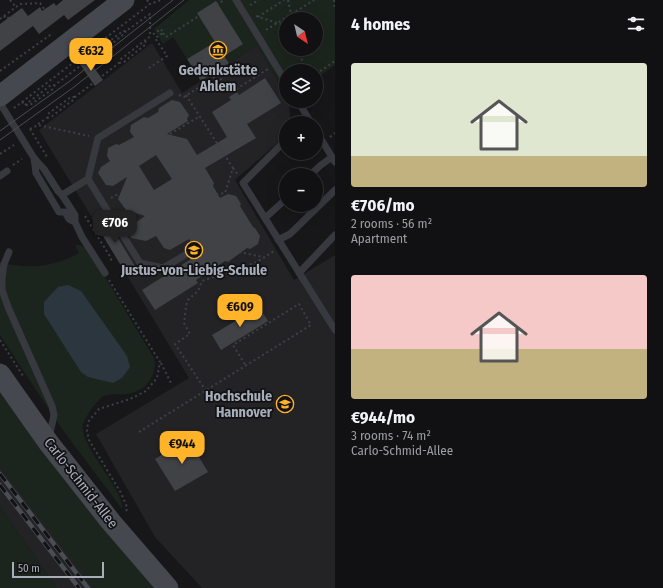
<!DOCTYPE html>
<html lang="en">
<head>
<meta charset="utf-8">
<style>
	body { margin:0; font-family:"Fira Sans Condensed",sans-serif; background:#1e1f21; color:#f1f3f6; height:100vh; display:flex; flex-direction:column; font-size:15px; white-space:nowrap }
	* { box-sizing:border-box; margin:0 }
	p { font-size:13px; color:#9c9da0 }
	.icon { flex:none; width:22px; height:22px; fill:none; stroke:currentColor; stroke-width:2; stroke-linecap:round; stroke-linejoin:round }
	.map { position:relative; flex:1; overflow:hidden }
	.panel { display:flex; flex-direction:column; background:#111113; width:328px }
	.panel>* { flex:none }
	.needle { width:26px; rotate:145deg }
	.buttons { position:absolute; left:279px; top:12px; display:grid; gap:8px }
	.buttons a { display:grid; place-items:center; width:44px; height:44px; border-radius:50%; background:#111113; box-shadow:0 4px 16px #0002,0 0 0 1px #303133; font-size:20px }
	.scale { position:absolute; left:12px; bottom:10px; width:92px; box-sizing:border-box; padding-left:4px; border:2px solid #a7aeba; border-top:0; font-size:11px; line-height:14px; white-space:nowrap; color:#a7aeba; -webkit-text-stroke:3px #121214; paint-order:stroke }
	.price { position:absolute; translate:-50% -34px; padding:0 9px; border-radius:8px; background:#ffb329; color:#111; font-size:13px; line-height:26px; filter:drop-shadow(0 1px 2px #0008) }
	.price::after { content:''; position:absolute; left:50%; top:24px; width:12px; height:9px; margin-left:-6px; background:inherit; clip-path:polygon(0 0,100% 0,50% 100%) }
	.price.current { background:#222; color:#fff }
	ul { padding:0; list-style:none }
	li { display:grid; align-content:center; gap:8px; height:212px; padding:0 16px }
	li span { display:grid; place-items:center; height:124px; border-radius:4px; color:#555 }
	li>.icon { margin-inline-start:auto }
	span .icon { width:72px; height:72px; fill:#fffc; stroke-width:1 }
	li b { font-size:17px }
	h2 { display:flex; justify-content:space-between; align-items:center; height:48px; padding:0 16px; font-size:17px }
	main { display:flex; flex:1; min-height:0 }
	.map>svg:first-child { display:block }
	.built { fill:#232326 }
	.green { fill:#1c251d; fill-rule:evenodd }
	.water { fill:#2b363f }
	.building { fill:#404246; fill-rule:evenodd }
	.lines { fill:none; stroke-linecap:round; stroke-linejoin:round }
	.path { stroke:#3d4046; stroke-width:2; stroke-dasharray:2 3; stroke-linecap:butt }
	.service { stroke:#37393f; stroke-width:7 }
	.secondary { stroke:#45484f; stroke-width:21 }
	.tram { stroke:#4a4d54; stroke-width:1 }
	.rail-casing { stroke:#4a4d54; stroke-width:4.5 }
	.rail { stroke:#121214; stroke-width:3; stroke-dasharray:9; stroke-linecap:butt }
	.labels { text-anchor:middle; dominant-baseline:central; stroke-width:3.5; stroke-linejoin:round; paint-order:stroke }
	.poi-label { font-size:14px; font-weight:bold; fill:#a7aeba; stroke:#121214 }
	.street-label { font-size:14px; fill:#a7aeba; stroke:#121214 }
</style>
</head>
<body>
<main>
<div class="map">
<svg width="335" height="588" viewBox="0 0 335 588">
	<rect width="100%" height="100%" fill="#171719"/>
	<!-- built -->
	<path class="built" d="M152 43 182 93 257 45 286 95V101H289L290 117 289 123H286V131L282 139 235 180 294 280 335 255V588H202L155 537 96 434 189 378 39 130Z
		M0 456 110 588H57L0 507Z"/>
	<!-- green -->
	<path class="green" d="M189 0H335V65L316 79V71H286V95L257 45 229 63 215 42 187 59 173 37 163 44 154 29ZM286 19H316V49H286Z
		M75 245H80L88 249 154 358C158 376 145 392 126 394 119 395 109 393 102 397 95 403 88 413 84 422 74 441 125 489 122 509L59 425 0 335V262C27 270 54 267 79 253Z
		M0 393 35 438 158 588H94L0 467Z
		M0 507 57 588H0Z"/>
	<!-- water -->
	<path class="water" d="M68 285 81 291 127 356 130 367 122 378 113 383 88 377 81 372 44 314V302L58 287Z"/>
	<!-- building -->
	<path class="building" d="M63 0H95L68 20 64 15 39 34 33 26 0 51V24L22 8 28 16 40 7 42 11 54 3 56 6Z
		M216 1 243 44 224 56 229 63 201 81 187 59 215 42 197 13Z
		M86 57 103 80 95 86 79 63Z
		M265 78 281 103 247 124 256 138 205 168 214 183 213 186 220 198 228 194 236 196 241 204 240 206 253 227 255 228 260 236 258 244 250 249 247 248 228 262 225 261 196 280 198 283 155 310 142 290 199 254 189 239 170 250 164 248 156 236 146 241 131 238 130 237 135 223 145 216 126 210 118 199 127 177 113 186 106 185 98 173 101 167 110 161 107 156 108 148 116 144 119 145 134 137 130 132 131 125 144 117 148 118 158 112 159 108 172 100 180 102 189 115 187 119 188 121 167 134 187 139 197 155 227 137 212 112 231 100 229 97 237 92 239 95ZM156 155 172 179 154 190 139 166Z
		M102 212 138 271 128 277 92 218Z
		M259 307 268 321 221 350 212 335Z
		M188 439 208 472 175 491 155 459Z"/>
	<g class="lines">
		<!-- path -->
		<path class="path" d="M10 0 16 7
			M147 0 150 4
			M288 0 292 19
			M334 0 335 10
			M250 5 259 0
			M4 16 6 19 11 16
			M256 16 286 26
			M258 17 284 0
			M0 19 20 4 40 3 44 9
			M266 30 314 0
			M163 33 166 37 224 0
			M316 38H318
			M299 49 305 71
			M101 50 102 47 123 31H126L150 14V33L152 35 161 29 163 33 155 38 167 56 149 68
			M119 63 124 62 146 44 145 40
			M0 71 53 33
			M316 74 335 61
			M179 95 184 97 218 75 230 93 268 69
			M186 95 233 168 225 193 212 195
			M22 102 25 105H30L53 89 55 85
			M25 105 51 85H55L101 50H104L124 34 126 31
			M14 108 150 4 161 0
			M47 118 51 117 73 100 75 97 119 63 121 59 152 35
			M38 124 47 118 49 113 71 97H75
			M30 129 47 157
			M30 129 38 125 89 136
			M170 134 200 116
			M330 137 335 133
			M0 154 14 145
			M13 165 22 159
			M233 168 238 175
			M111 198 118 194
			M85 216 111 258V263
			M239 252 263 257
			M109 280 160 362 157 378 146 391 130 399 99 409 88 422 87 431 89 440 121 493 127 507 126 514
			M0 340 23 376
			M161 363 172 385
			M206 391 175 344 190 334 184 323 186 306 188 300 198 291 202 281 257 262 274 251
			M139 432 311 325 299 304 233 345 246 366"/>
		<!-- service -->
		<path class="service" d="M236 0 286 82
			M170 93 98 138 88 179 140 263 163 268 190 252
			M298 101 311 123
			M0 103 34 158 44 169 58 191 62 195 75 215V222L82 237 105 273
			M316 131 335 162
			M286 140 243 183 335 330
			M34 158 36 173 59 212H65L69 219 75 222
			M310 175 321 165 332 157
			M0 176 7 171
			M62 195 88 179
			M265 218 286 199
			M278 240 290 234 335 190
			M9 252 4 264 2 278V290L8 307 52 406 54 415 49 438
			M299 273 335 235"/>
		<!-- secondary -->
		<path class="secondary" d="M0 96 124 0
			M0 374 48 442 111 522 168 588"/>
		<!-- tram -->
		<path class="tram" d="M0 131 70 81 173 0
			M0 140 74 87 184 0"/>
		<defs>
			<path id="rail" d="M0 474 88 588
				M0 485 79 588"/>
		</defs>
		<!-- rail casing -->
		<use href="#rail" class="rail-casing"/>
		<!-- rail -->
		<use href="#rail" class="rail"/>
	</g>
	<!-- icons -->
	<defs>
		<symbol id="museum-ring" viewBox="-11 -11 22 22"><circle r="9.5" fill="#121214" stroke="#ffb329" stroke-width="1.5"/><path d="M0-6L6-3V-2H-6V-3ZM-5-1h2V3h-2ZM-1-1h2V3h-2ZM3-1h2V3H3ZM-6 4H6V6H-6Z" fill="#ffb329"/></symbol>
		<symbol id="university-ring" viewBox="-11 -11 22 22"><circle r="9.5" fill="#121214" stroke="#ffb329" stroke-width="1.5"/><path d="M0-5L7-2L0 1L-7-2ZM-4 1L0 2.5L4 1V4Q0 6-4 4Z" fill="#ffb329"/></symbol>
	</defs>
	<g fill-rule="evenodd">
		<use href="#museum-ring" x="208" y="40" width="20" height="20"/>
		<use href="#university-ring" x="184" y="240" width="20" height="20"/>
		<use href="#university-ring" x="275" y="394" width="20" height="20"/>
	</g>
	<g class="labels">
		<!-- poi labels -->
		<g class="poi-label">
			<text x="218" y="70">Gedenkstätte<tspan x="218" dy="16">Ahlem</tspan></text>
			<text x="194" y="270">Justus-von-Liebig-Schule</text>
			<text x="272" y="396" text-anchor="end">Hochschule<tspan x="272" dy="16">Hannover</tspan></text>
		</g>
		<!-- street labels -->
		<g class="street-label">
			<text transform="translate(81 483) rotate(52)">Carlo-Schmid-Allee</text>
		</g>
	</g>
</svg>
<div class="buttons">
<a><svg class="needle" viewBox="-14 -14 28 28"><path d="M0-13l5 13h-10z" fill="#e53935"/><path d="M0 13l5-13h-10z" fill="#9c9da0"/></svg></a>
<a><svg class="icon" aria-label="layers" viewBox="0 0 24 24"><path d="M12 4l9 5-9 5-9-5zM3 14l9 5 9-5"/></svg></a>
<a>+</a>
<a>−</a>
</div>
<div class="scale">50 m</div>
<b class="price" style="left:91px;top:72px">€632</b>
<b class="price current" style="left:115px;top:244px">€706</b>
<b class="price" style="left:240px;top:328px">€609</b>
<b class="price" style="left:182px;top:465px">€944</b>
</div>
<section class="panel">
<h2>4 homes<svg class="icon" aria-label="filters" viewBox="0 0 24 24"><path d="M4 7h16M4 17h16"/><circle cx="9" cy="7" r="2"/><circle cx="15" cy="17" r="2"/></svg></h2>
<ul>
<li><span style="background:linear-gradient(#dfe7d0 75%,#c2b280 0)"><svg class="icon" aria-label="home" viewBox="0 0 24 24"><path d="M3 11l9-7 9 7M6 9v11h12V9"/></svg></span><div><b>€706/mo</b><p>2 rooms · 56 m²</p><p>Apartment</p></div></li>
<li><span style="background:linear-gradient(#f6c9c9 60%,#c2b280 0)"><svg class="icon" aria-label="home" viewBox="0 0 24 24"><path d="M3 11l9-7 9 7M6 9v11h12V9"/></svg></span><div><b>€944/mo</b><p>3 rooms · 74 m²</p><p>Carlo-Schmid-Allee</p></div></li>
</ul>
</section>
</main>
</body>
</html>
